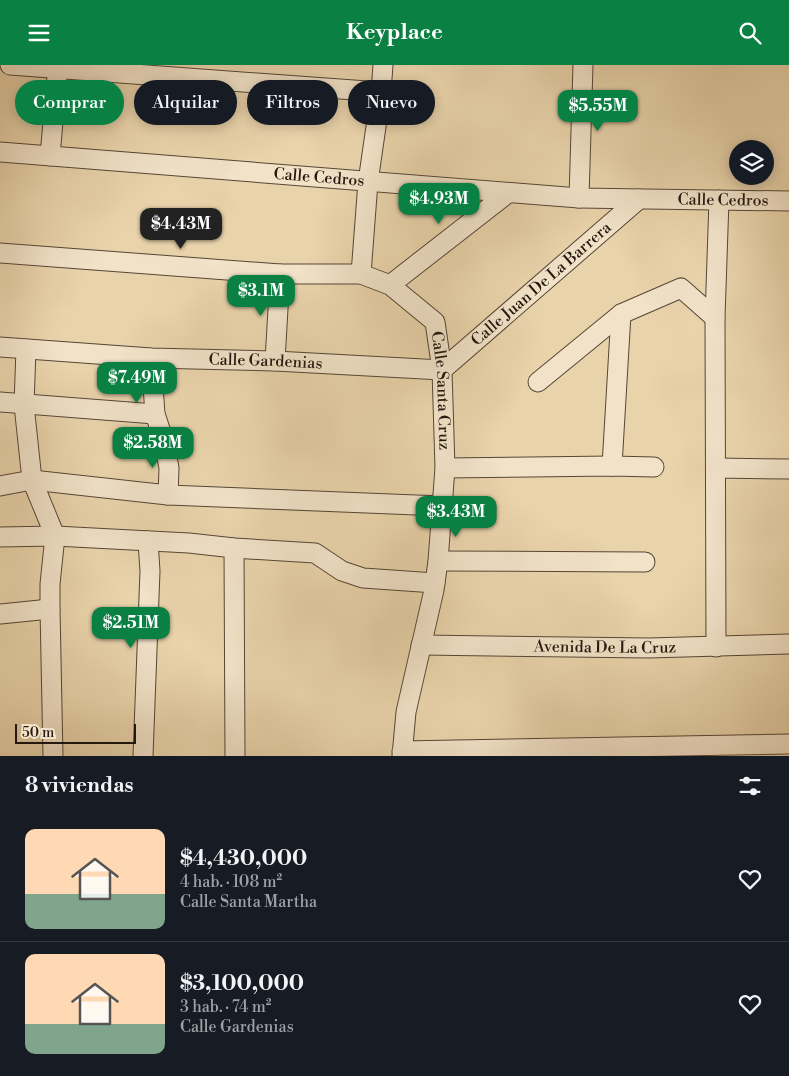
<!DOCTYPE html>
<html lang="es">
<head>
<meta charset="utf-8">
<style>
	body { margin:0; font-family:"Libre Bodoni",serif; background:#242831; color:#f1f3f6; height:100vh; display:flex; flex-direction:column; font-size:19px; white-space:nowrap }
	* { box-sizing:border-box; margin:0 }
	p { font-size:16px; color:#9ea1a6 }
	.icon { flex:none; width:28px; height:28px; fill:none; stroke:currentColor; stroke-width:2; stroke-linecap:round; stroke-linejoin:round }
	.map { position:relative; height:691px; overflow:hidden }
	.sheet { display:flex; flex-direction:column; background:#171b24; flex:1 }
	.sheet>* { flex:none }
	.banner { position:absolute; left:15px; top:15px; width:500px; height:45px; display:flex; gap:10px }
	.fabs { position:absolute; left:729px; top:75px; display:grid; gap:10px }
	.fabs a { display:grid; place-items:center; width:45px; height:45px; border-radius:50%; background:#171b24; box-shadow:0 2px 12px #0003; font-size:25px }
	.scale { position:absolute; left:15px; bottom:12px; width:121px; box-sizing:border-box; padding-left:5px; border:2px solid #24180f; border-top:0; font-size:14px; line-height:18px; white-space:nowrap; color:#24180f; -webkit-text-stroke:4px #f1e2c8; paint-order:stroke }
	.price { position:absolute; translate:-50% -42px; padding:0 11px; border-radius:10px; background:#0b8043; color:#fff; font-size:16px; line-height:32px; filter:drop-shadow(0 1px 2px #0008) }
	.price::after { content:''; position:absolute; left:50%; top:30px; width:15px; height:11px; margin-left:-8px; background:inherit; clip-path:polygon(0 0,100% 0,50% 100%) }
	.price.on { background:#222; color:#fff }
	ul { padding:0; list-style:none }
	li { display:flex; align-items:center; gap:15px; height:125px; padding:0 25px }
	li+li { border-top:1px solid #363941 }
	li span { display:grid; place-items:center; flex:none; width:140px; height:100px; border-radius:10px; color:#555 }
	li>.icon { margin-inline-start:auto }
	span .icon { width:60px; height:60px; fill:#fffc; stroke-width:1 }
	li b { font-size:21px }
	h2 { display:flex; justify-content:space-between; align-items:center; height:60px; padding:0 25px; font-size:21px }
	.pill { padding:0 18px; border-radius:22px; background:#171b24; box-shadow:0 2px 12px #0003; font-size:18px; line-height:45px }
	.pill.on { background:#0b8043; color:#fff }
	header { display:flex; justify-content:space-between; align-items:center; height:65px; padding:0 25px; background:#0b8043; color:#fff; font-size:22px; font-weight:800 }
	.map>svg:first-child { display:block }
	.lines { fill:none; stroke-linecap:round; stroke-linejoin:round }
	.minor-casing { stroke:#554736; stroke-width:21 }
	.minor { stroke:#f1e2c8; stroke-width:19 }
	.labels { text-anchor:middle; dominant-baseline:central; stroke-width:4.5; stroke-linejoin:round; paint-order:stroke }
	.street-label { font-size:16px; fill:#24180f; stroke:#f1e2c8 }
</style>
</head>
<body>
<header><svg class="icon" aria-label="menu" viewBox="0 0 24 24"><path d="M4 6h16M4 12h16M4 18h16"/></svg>Keyplace<svg class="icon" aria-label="search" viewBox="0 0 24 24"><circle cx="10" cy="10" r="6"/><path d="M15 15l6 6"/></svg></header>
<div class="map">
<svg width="789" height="691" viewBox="0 0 789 691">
	<rect width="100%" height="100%" fill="#e9d3ab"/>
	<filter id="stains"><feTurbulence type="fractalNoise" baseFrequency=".004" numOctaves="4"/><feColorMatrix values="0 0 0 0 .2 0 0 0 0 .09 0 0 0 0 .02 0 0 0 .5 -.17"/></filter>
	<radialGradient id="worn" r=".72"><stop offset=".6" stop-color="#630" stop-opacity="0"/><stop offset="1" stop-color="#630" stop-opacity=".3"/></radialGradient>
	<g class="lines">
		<defs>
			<g id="minor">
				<path d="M10 0 381 27"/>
				<path id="s1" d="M0 87 579 133 789 136"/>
				<path d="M50 91 58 0"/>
				<path d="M579 133 583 0"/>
				<path id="s2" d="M0 188 280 209H361L390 220 435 257 442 305 445 403 438 496 434 525 406 647 402 691"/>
				<path d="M361 209 368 117 381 27 383 0"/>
				<path d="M390 220 508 128"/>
				<path id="s3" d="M0 282 151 293 275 296 442 305 639 134"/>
				<path d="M26 284 24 340 32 415 55 471 50 519V544L53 691"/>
				<path d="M151 293 155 349 164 376 169 403 168 430"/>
				<path d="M275 296 280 209"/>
				<path d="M538 317 621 249 681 223 715 253"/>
				<path d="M0 337 155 349"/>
				<path d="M612 401 621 249"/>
				<path d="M445 403 612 401 654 402"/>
				<path d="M716 403 789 404"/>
				<path d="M0 421 32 415 168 430 441 441"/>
				<path d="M0 472 55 471 189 478 234 483 315 488 342 506 363 513 435 518"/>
				<path d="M234 483 235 691"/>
				<path d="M438 496 645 497"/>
				<path d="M0 549 50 544"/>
				<path id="s4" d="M421 580 649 583 789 579"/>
				<path d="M716 582 715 253 719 135"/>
				<path d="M402 686 789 679"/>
				<path d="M143 691 150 506 148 476"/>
			</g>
		</defs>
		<!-- minor casing -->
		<use href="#minor" class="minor-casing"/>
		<!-- minor -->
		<use href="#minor" class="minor"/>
	</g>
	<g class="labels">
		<!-- street labels -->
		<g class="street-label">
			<text stroke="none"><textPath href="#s1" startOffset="320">Calle Cedros</textPath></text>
			<text stroke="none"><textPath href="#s1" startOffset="725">Calle Cedros</textPath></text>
			<text stroke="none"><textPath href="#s3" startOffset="574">Calle Juan De La Barrera</textPath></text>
			<text stroke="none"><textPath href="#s3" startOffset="266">Calle Gardenias</textPath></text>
			<text stroke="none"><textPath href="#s2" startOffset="520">Calle Santa Cruz</textPath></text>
			<text stroke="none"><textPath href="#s4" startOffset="184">Avenida De La Cruz</textPath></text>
		</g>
	</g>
	<rect width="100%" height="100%" filter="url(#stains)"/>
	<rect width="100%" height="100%" fill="url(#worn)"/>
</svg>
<div class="fabs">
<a><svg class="icon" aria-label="layers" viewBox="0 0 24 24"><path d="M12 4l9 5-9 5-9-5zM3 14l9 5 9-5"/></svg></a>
</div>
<div class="scale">50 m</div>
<b class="price" style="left:598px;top:67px">$5.55M</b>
<b class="price" style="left:439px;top:160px">$4.93M</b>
<b class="price on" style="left:181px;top:185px">$4.43M</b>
<b class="price" style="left:261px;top:252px">$3.1M</b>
<b class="price" style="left:137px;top:339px">$7.49M</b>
<b class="price" style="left:153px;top:404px">$2.58M</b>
<b class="price" style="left:456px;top:473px">$3.43M</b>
<b class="price" style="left:131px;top:584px">$2.51M</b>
<div class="banner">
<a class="pill on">Comprar</a>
<a class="pill">Alquilar</a>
<a class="pill">Filtros</a>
<a class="pill">Nuevo</a>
</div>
</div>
<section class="sheet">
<h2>8 viviendas<svg class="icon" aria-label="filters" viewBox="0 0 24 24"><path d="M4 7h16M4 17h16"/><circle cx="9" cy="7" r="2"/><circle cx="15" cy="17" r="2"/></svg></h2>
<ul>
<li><span style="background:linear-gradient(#ffd9b3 65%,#7fa58c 0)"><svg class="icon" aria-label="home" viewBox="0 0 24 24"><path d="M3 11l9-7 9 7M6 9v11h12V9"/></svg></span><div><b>$4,430,000</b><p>4 hab. · 108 m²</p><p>Calle Santa Martha</p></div><svg class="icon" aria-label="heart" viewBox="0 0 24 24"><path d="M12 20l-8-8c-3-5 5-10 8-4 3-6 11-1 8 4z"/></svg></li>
<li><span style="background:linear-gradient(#ffd9b3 70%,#7fa58c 0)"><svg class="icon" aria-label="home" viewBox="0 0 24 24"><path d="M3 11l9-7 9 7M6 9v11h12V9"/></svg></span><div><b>$3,100,000</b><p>3 hab. · 74 m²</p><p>Calle Gardenias</p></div><svg class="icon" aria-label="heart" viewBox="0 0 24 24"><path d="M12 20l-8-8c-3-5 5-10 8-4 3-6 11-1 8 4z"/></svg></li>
</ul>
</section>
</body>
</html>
